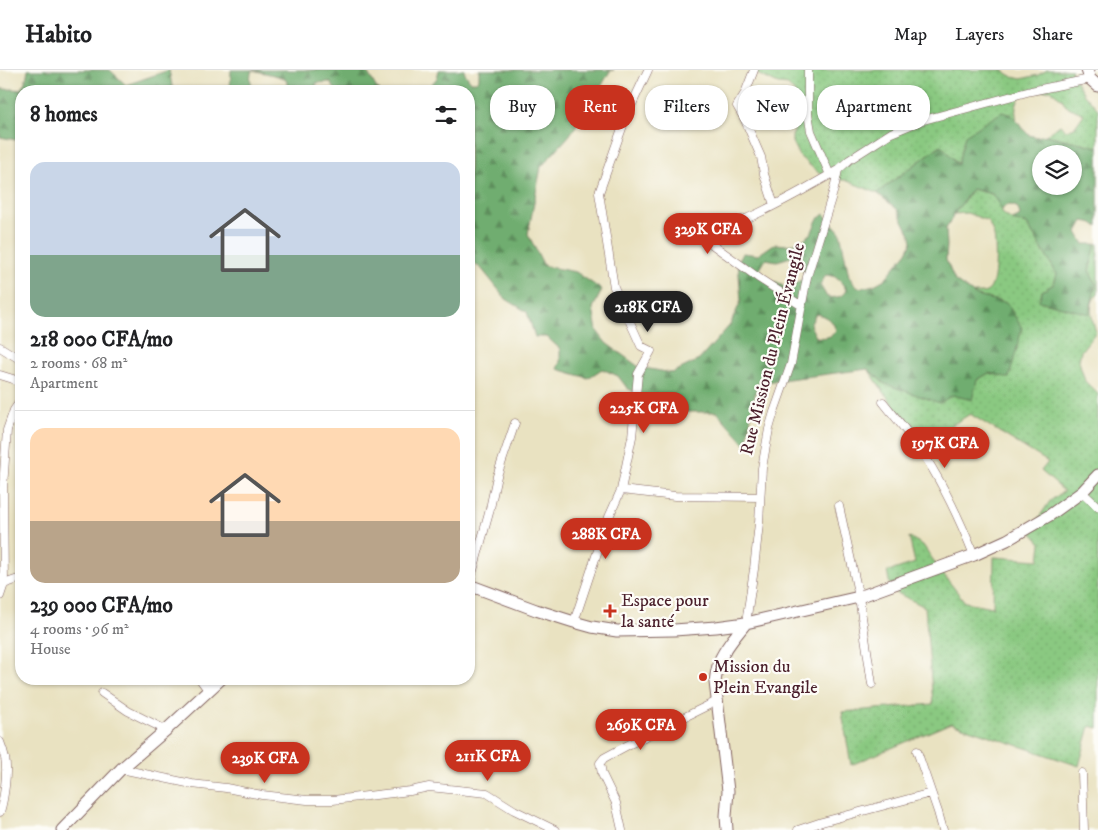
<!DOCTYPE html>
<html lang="en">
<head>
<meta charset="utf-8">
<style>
	body { margin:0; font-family:"IM FELL DW Pica",serif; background:#f2f2f2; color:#202124; height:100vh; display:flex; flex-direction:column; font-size:19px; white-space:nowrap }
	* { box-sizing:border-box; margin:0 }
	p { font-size:16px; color:#757577 }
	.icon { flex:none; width:28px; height:28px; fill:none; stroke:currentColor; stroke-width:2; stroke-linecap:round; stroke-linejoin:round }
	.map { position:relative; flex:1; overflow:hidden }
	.side { position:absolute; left:15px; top:15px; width:460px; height:600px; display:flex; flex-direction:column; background:#fff; border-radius:20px; box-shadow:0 1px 4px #0004 }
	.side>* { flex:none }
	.guide { position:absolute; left:490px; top:15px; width:475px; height:45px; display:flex; gap:10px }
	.fabs { position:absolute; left:1032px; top:75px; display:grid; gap:10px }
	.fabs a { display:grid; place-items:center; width:50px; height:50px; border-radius:50%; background:#fff; box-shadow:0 1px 4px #0004; font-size:25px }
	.price { position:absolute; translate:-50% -42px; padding:0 11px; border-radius:18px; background:#c8321e; color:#fff; font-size:16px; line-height:32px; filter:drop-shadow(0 1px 2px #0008) }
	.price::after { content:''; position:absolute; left:50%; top:30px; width:15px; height:11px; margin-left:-8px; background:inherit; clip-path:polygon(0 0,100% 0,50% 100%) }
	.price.active { background:#222; color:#fff }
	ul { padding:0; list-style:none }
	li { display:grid; align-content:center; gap:10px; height:265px; padding:0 15px }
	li+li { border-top:1px solid #e0e0e0 }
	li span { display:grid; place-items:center; height:155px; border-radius:15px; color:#555 }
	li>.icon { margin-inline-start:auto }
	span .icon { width:90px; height:90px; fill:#fffc; stroke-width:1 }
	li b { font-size:21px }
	h2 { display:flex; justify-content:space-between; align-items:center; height:60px; padding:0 15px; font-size:21px }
	.chip { padding:0 18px; border-radius:20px; background:#fff; box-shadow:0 1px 4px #0004; font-size:18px; line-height:45px }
	.chip.active { background:#c8321e; color:#fff }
	header { display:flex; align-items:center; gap:30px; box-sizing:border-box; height:70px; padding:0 25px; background:#fff; border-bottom:1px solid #e0e0e0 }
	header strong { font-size:24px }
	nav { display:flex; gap:28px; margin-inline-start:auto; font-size:18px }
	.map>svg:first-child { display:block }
	.grass { fill:url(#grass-dots); stroke:#6a7456 }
	.forest { fill:url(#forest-firs); stroke:#5c664d; fill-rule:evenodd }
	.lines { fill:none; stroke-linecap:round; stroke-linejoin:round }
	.street-casing { stroke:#826360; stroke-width:9 }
	.secondary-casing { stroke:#826360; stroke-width:13 }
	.street { stroke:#fff; stroke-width:8 }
	.secondary { stroke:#fff; stroke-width:11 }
	.poi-dot { fill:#c8321e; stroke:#fdfcf7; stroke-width:2 }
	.labels { text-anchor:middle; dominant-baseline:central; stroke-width:4.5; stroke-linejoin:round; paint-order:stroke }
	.street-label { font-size:18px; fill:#4a1f2b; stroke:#fdfcf7 }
	.poi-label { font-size:18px; fill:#4a1f2b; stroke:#fdfcf7; text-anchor:start }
</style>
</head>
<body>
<header>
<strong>Habito</strong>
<nav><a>Map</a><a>Layers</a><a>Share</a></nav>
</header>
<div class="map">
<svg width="1098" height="760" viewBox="0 0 1098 760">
	<defs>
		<pattern id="grass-dots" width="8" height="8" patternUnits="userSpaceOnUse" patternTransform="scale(1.25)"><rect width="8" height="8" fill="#8ac981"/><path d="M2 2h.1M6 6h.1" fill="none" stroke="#79ac70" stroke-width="1.8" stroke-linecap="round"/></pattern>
		<pattern id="forest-firs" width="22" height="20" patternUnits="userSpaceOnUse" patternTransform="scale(1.25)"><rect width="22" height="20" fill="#6fad6f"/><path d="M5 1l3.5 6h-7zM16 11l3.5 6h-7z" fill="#5d8c5b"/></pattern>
	</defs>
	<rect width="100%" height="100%" fill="#fdfcf7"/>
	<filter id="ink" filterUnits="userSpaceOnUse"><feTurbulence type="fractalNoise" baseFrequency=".02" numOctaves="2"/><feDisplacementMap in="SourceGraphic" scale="10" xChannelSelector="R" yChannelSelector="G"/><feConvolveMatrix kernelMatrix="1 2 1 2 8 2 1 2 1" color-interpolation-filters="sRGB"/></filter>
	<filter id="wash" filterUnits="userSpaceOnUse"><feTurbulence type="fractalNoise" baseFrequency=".0096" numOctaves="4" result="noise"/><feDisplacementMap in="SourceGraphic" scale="20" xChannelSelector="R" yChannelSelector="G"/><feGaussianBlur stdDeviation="1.12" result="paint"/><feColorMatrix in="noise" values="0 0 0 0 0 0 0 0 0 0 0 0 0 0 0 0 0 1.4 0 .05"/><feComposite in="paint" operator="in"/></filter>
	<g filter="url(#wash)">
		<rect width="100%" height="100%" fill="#e9e2c1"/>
		<!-- grass -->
		<path class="grass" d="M749 0H1002L1013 7 1021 9 1038 5 1047 0H1072L1071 3 1084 24 1098 39V77L1046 65 1060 55 1066 60 1075 57 1084 44 1066 36 1062 29 1050 20 1023 23C1016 32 1014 38 1017 50L1012 45 958 94 941 75 877 123 845 110H838L820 104 799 86 792 72V66L799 50 801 34 795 23 788 15 778 14Z
			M972 119 992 124 1002 140V143L1012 150 1027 154 1057 204 1054 214 1042 221 1040 231 1092 229 1096 214 1089 201 1096 174 1098 173V223C1087 235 1092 248 1096 262L1081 281 1079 291 1085 311 1098 324V658L1090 656 1079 696 951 653 851 695 842 642 933 634 925 537 891 520 887 502 915 493 909 467 923 475 940 500 965 532 993 537 994 487 1039 490 1041 473 1030 461 1050 431 1064 421 1041 401 1048 392 970 344 933 367 917 370 868 299 885 314 977 310 989 303 1007 233 977 226 974 223C979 223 985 224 989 220 997 212 996 177 994 166 993 161 990 156 988 151L967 143 954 144Z"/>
		<!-- forest -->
		<path class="forest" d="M28 0H110L126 15 169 0 173 21H21V71L0 67V18C5 20 7 19 12 19 15 19 17 20 20 19 25 15 27 6 28 0Z
			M231 0H252C249 9 250 16 258 21H230Z
			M252 0H366L376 17 380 21H335V19L330 12 316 13 317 21H288L289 19 286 10 278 6Z
			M439 0H465L464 2 471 12H476L479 9V0H614L610 1 590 36 569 66 541 97 528 164 544 196 576 202 602 220 593 238 597 261 606 273 639 297 672 303 699 290 730 255 741 231 738 191 743 183 758 185 774 174 788 175 801 171 811 164 817 150 824 144 840 162 849 206 855 215 861 218 874 215 885 209 907 182 912 172 911 166 897 139 877 123 941 75 958 94 965 65 1002 42 1012 45 1024 60 1029 65 1036 67 1046 65 1098 77V157L1093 153 1083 151 1077 162 1084 174H1096L1089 201 1096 214 1089 244 1039 231 1042 221 1054 214 1057 204 1027 154 1012 150 1019 147 1020 144 1017 137 1010 135 1005 136 1002 140 992 124 972 119 954 144 946 159 947 175 946 190 955 211 977 226 1007 233 1022 258 1009 308 989 303 977 310 972 330 952 325 940 333 885 314 868 299 757 313 746 375 717 342H675L627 318 618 306 602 299 588 308 557 299 560 292V279L547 267H535L527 242 506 229 481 198 469 191V21H426L437 8ZM1041 84H1074V116H1041ZM801 184 804 208 787 219 777 212H767L760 199 766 189 777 191ZM826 205C838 207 841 208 846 220 842 228 835 228 827 227L820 215ZM816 244C828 247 831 248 836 260 832 268 824 268 816 267L810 255Z"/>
	</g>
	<g filter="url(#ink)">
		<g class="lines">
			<defs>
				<path id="street" d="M754 0 745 23 737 36 744 48 761 87 764 104 774 135
					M808 0V44L811 61 830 105
					M802 236 760 209 713 175 710 169 712 163C723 155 736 153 748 148 779 134 809 117 838 100
					M0 277 21 290
					M0 305 13 309 21 314
					M883 332C900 353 918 374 932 398 948 425 962 455 974 485
					M621 420 675 426 760 427
					M1082 422 1098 437
					M839 436 859 527 872 614
					M4 514 21 508
					M469 515 489 443 497 406 515 353
					M0 526 4 514 3 418 7 360 14 340 21 330
					M574 552 609 447 621 420 632 367 638 304 651 281 641 276 614 217 599 123 626 47 648 0
					M746 553 754 499 759 453 762 398 769 359 774 342 791 294 807 207 834 119 838 100 849 90 891 63 920 51 1031 21 1090 9
					M200 609 208 620
					M102 623 128 641 166 660
					M0 672C2 677 4 683 5 688 8 701 4 729 0 742
					M917 681 938 742 943 760
					M121 699 192 714 226 718 262 725 307 730H333L410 721 429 717 487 723 514 740 555 760
					M1082 703 1084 760
					M622 760 616 733 602 704 600 693 604 688 628 675 717 631
					M798 760 822 752 931 723"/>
				<path id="secondary" d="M1087 0 1090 9 1098 16
					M469 515 536 540 574 552 592 557 617 561 674 560 716 557 746 553 859 527 974 485 1007 470 1050 445 1082 422 1098 405
					M62 760 121 699 166 660 221 609
					M727 760 726 746 728 721 715 612C716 605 717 598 719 592 725 578 736 565 746 553"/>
			</defs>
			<!-- street casing -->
			<use href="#street" class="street-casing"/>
			<!-- secondary casing -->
			<use href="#secondary" class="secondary-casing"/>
			<!-- street -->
			<use href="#street" class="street"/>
			<!-- secondary -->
			<use href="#secondary" class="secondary"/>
		</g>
	</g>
	<!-- markers -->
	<g class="poi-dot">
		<path d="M607.5 533.5h5v5h5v5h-5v5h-5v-5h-5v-5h5z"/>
		<circle cx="703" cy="607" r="5"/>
	</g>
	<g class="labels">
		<!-- street labels -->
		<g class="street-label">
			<text transform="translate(773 279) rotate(-76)">Rue Mission du Plein Évangile</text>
		</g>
		<!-- poi labels -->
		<g class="poi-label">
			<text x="621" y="531">Espace pour<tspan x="621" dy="21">la santé</tspan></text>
			<text x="713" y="597">Mission du<tspan x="713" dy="21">Plein Evangile</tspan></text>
		</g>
	</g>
</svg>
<div class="fabs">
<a><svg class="icon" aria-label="layers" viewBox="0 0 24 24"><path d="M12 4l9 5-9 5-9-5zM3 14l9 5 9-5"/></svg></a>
</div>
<b class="price" style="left:708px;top:185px">329K CFA</b>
<b class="price active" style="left:648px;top:263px">218K CFA</b>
<b class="price" style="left:644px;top:364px">225K CFA</b>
<b class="price" style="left:945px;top:399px">197K CFA</b>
<b class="price" style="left:606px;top:490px">288K CFA</b>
<b class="price" style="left:641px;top:681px">269K CFA</b>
<b class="price" style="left:488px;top:712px">211K CFA</b>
<b class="price" style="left:265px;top:714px">239K CFA</b>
<div class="guide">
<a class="chip">Buy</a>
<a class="chip active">Rent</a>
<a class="chip">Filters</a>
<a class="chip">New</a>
<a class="chip">Apartment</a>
</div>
<section class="side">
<h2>8 homes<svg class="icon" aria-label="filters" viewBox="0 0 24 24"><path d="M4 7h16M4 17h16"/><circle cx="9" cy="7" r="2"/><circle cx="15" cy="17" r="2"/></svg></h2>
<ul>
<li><span style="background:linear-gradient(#c9d6e8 60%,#7fa58c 0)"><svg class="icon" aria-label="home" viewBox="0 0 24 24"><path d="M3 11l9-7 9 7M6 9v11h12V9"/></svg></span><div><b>218 000 CFA/mo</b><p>2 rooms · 68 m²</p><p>Apartment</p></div></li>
<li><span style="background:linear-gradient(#ffd9b3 60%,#b9a48a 0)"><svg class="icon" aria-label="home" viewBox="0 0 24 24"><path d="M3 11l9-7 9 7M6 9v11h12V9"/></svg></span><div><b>239 000 CFA/mo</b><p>4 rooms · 96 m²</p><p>House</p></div></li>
</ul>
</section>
</div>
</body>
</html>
